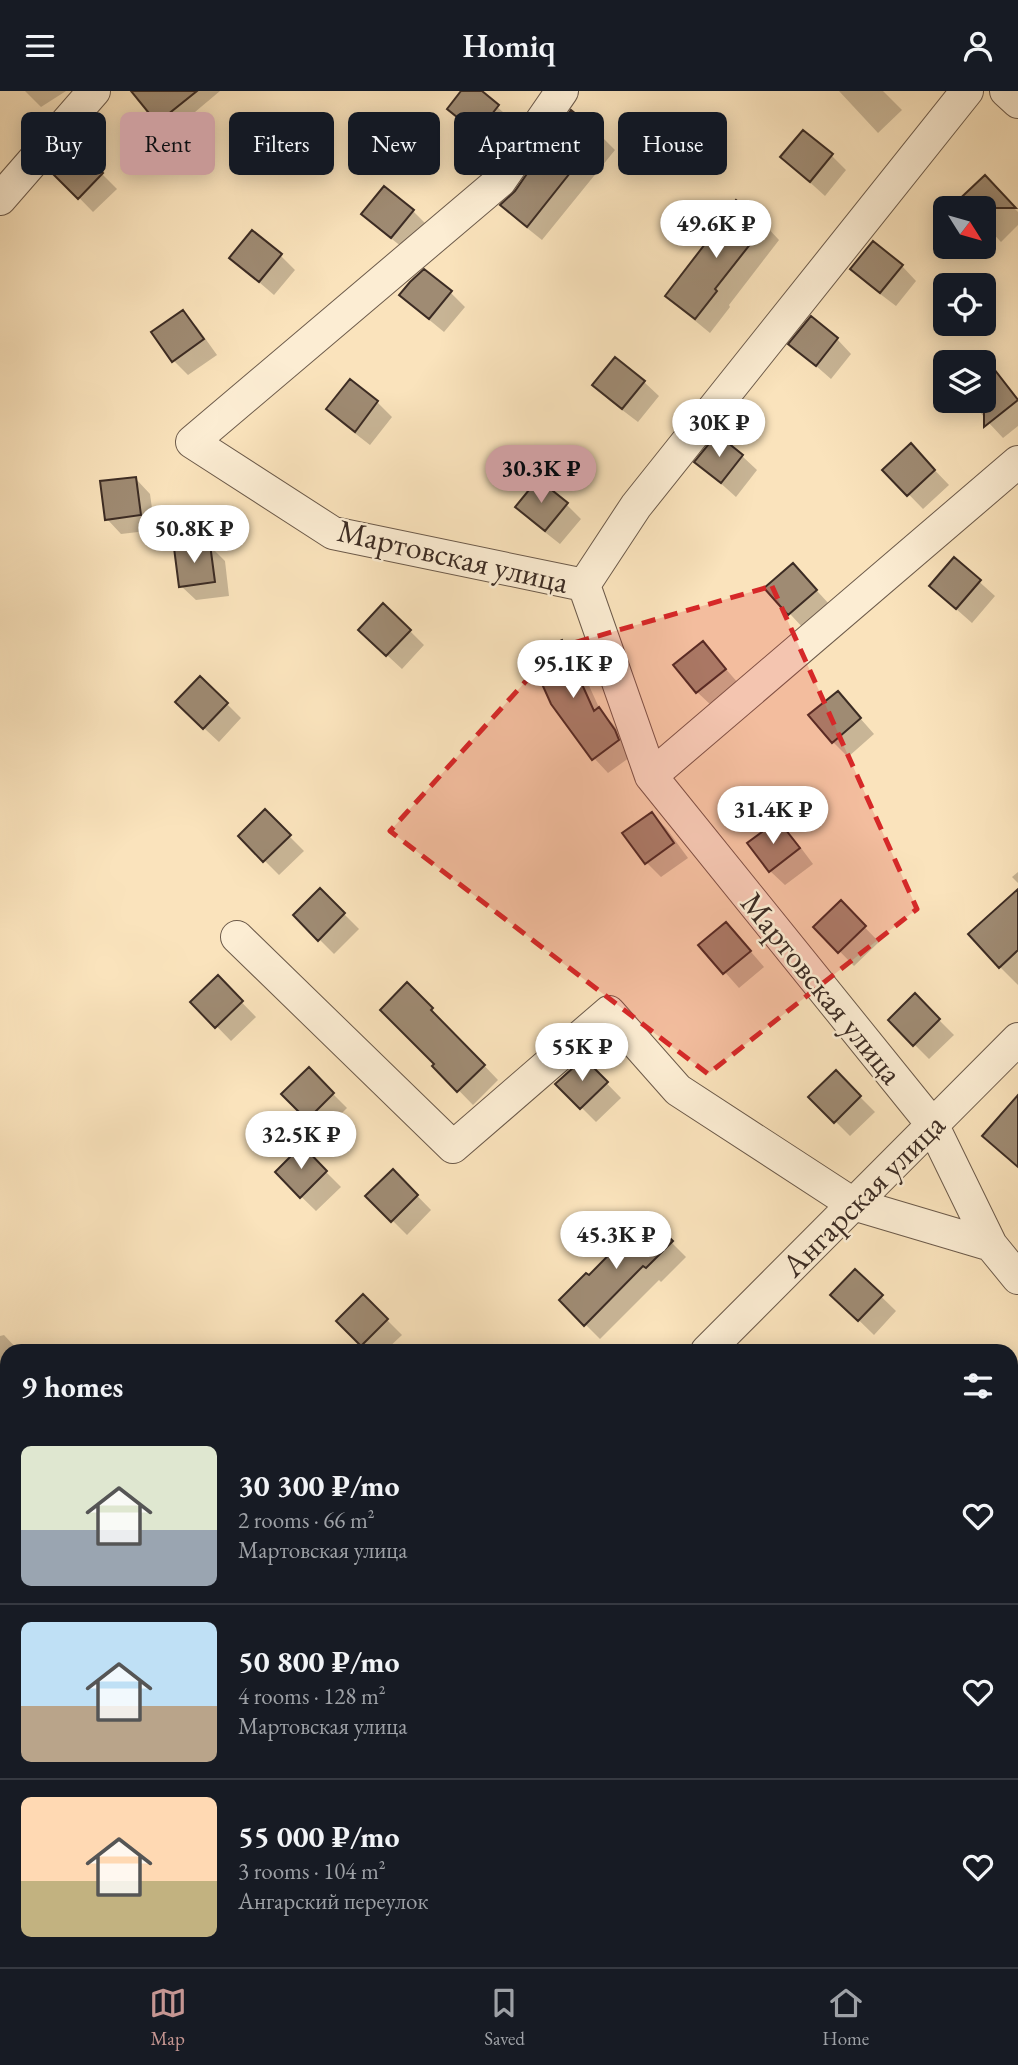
<!DOCTYPE html>
<html lang="en">
<head>
<meta charset="utf-8">
<style>
	body { margin:0; font-family:"EB Garamond",serif; background:#242831; color:#f1f3f6; height:100vh; display:flex; flex-direction:column; font-size:26px; white-space:nowrap }
	* { box-sizing:border-box; margin:0 }
	p { font-size:23px; color:#9ea1a6 }
	.icon { flex:none; width:38px; height:38px; fill:none; stroke:currentColor; stroke-width:2; stroke-linecap:round; stroke-linejoin:round }
	.map { position:relative; flex:1; overflow:hidden }
	.sheet { position:absolute; left:0px; top:1253px; width:1018px; height:623px; display:flex; flex-direction:column; background:#171b24; border-radius:21px 21px 0 0; box-shadow:0 4px 18px #0003 }
	.sheet>* { flex:none }
	.banner { position:absolute; left:21px; top:21px; width:976px; height:63px; display:flex; gap:14px }
	.needle { width:46px; rotate:127deg }
	.tools { position:absolute; left:933px; top:105px; display:grid; gap:14px }
	.tools a { display:grid; place-items:center; width:63px; height:63px; border-radius:10px; background:#171b24; box-shadow:0 4px 18px #0003; font-size:35px }
	.price { position:absolute; translate:-50% -60px; padding:0 16px; border-radius:24px; background:#fff; color:#222; font-size:23px; line-height:46px; filter:drop-shadow(0 2px 4px #0008) }
	.price::after { content:''; position:absolute; left:50%; top:42px; width:21px; height:16px; margin-left:-10px; background:inherit; clip-path:polygon(0 0,100% 0,50% 100%) }
	.price.current { background:#c59692; color:#111 }
	ul { padding:0; list-style:none }
	li { display:flex; align-items:center; gap:21px; height:175px; padding:0 21px }
	li+li { border-top:2px solid #363941 }
	li span { display:grid; place-items:center; flex:none; width:196px; height:140px; border-radius:10px; color:#555 }
	li>.icon { margin-inline-start:auto }
	span .icon { width:84px; height:84px; fill:#fffc; stroke-width:1 }
	li b { font-size:30px }
	h2 { display:flex; justify-content:space-between; align-items:center; height:84px; padding:0 21px; font-size:30px }
	.tag { padding:0 24px; border-radius:10px; background:#171b24; box-shadow:0 4px 18px #0003; font-size:24px; line-height:63px }
	.tag.current { background:#c59692; color:#111 }
	header { display:flex; justify-content:space-between; align-items:center; height:91px; padding:0 21px; background:#171b24; font-size:32px; font-weight:600 }
	.tab-bar { display:flex; justify-content:space-around; align-items:center; height:98px; border-top:2px solid #363941; background:#171b24; font-size:19px; color:#9ea1a6 }
	.tab-bar a { display:grid; justify-items:center; gap:4px }
	.tab-bar .current { color:#c59692 }
	.map>svg:first-child { display:block }
	.shadow { fill:#0003 }
	.building { fill:#9f8b73; stroke:#3c2c24; stroke-width:2 }
	.lines { fill:none; stroke-linecap:round; stroke-linejoin:round }
	.street-casing { stroke:#6c5a4a; stroke-width:34 }
	.secondary-casing { stroke:#3c2c24; stroke-width:41 }
	.street { stroke:#fcedd3; stroke-width:32 }
	.secondary { stroke:#fcedd3; stroke-width:38 }
	.marked { fill:#d62828; fill-opacity:0.2; stroke:#d62828; stroke-width:5; stroke-dasharray:14 9; stroke-linejoin:round }
	.labels { text-anchor:middle; dominant-baseline:central; stroke-width:5; stroke-linejoin:round; paint-order:stroke }
	.street-label { font-size:32px; fill:#3c2c24; stroke:#fcedd3 }
</style>
</head>
<body>
<header><svg class="icon" aria-label="menu" viewBox="0 0 24 24"><path d="M4 6h16M4 12h16M4 18h16"/></svg>Homiq<svg class="icon" aria-label="person" viewBox="0 0 24 24"><circle cx="12" cy="8" r="4"/><path d="M4 21q1-7 8-7t8 7"/></svg></header>
<div class="map">
<svg width="1018" height="1876" viewBox="0 0 1018 1876">
	<rect width="100%" height="100%" fill="#fae3bc"/>
	<filter id="stains"><feTurbulence type="fractalNoise" baseFrequency=".00286" numOctaves="4"/><feColorMatrix values="0 0 0 0 .2 0 0 0 0 .09 0 0 0 0 .02 0 0 0 .5 -.17"/></filter>
	<radialGradient id="worn" r=".72"><stop offset=".6" stop-color="#630" stop-opacity="0"/><stop offset="1" stop-color="#630" stop-opacity=".3"/></radialGradient>
	<!-- shadow -->
	<path class="shadow" d="M25 0H66L41 16Z
		M138 0H220L195 21 199 25 173 45 158 31Z
		M463 0H479L513 30 492 55 464 33 449 18Z
		M839 0H883L902 19 878 42Z
		M600 44 615 59 542 149 517 129 502 114Z
		M76 57 117 98 93 121 53 80Z
		M832 65 846 79 825 105 782 66Z
		M984 87 1018 121V134L1001 151 984 133V117H968L961 110Z
		M413 120 427 134 407 160 378 137 364 123Z
		M765 134 779 149 729 214 730 216 710 242 682 219 667 205Z
		M280 164 295 179 274 204 231 167Z
		M902 175 916 190 896 215 867 193 852 178Z
		M450 201 465 216 444 241 416 218 401 204Z
		M182 221 197 236 217 264 188 284 174 270Z
		M837 248 851 263 831 288 791 253Z
		M995 283 1018 308V335L1003 347 989 332 971 310H984V292Z
		M350 290 377 311 392 326 370 354 343 333 329 318Z
		M644 291 659 305 638 331 609 309 595 294Z
		M742 365 757 379 736 406 697 371Z
		M925 369 949 394 923 418 885 379Z
		M136 388 150 403 155 439 121 443 107 428Z
		M566 413 581 428 560 453 532 431 517 416Z
		M210 455 225 470 229 505 196 509 181 495Z
		M954 468 995 505 972 532 946 509Z
		M807 489 830 514 804 538 767 498Z
		M410 540 424 554 402 578 375 553Z
		M562 551 576 566 601 621 613 633 630 656 633 664 608 682 594 667Z
		M703 552 739 593 712 615 697 601Z
		M838 602 874 643 848 666 833 651Z
		M227 613 241 627 219 651 192 626Z
		M265 721 304 760 279 784 240 745Z
		M652 723 666 737 688 767 661 786 646 771Z
		M777 731 792 745 813 773 785 794 770 780Z
		M1018 781V792L1012 786Z
		M320 799 359 838 334 863 295 824Z
		M1018 800V894L1000 876Z
		M841 812 879 851 854 875 816 836Z
		M740 848 764 876 739 897 701 854Z
		M218 887 256 926 231 950 193 911Z
		M407 894 498 989 473 1014 435 975 436 973Z
		M915 905 954 944 929 968 890 929Z
		M584 969 621 1007 596 1031 558 993Z
		M309 979 347 1017 322 1042 284 1003Z
		M836 982 875 1021 850 1045 811 1006Z
		M302 1057 341 1096 316 1120 277 1082Z
		M393 1080 431 1119 407 1144 368 1105Z
		M647 1127 686 1166 661 1191 659 1189 600 1248 561 1209 589 1187Z
		M855 1180 896 1220 874 1244 833 1204Z
		M363 1205 402 1244 385 1260H368L338 1230Z
		M4 1244 19 1260H7V1298L0 1300V1245Z
		M606 1869H641L648 1876H601Z
		M803 1869H852L859 1876H810Z"/>
	<!-- building -->
	<path class="building" d="M131 0H197L157 32Z
		M461 0H482L499 14 477 42 447 18Z
		M571 19 601 43 527 136 500 114 515 100Z
		M803 39 833 63 810 91 780 66Z
		M76 55 103 82 78 108 50 80Z
		M985 84 1016 117H950Z
		M384 95 414 119 391 147 361 123Z
		M736 109 766 133 715 198 717 200 695 228 665 205 715 140 713 138Z
		M252 139 282 163 259 191 229 167Z
		M873 150 903 174 880 202 850 178Z
		M424 178 452 200 429 228 399 204 410 191Z
		M183 219 204 248 172 271 151 241Z
		M811 225 838 247 816 275 788 253Z
		M984 265 1018 309 984 336Z
		M615 266 645 290 622 318 592 294Z
		M350 288 378 310 355 341 326 318Z
		M717 343 743 364 721 392 694 371Z
		M911 352 935 379 907 405 882 379Z
		M136 386 141 424 105 429 100 390Z
		M538 388 568 412 545 440 515 416Z
		M210 453 215 491 179 496 174 457Z
		M954 466 981 489 956 518 929 495Z
		M793 472 817 499 788 524 764 497Z
		M383 512 411 539 386 565 358 539Z
		M562 549 594 620 599 616 615 639 619 649 592 669 551 613 529 564Z
		M703 550 726 578 696 602 673 574Z
		M200 585 228 612 203 638 175 611Z
		M838 600 861 627 832 652 808 624Z
		M265 718 291 744 263 771 238 745Z
		M652 721 674 752 645 773 622 742Z
		M778 729 800 757 769 781 747 752Z
		M320 797 345 822 318 850 293 824Z
		M1018 798V859L999 877 968 843Z
		M841 809 866 835 838 862 813 836Z
		M726 831 751 860 723 883 698 854Z
		M218 884 243 910 215 937 190 911Z
		M407 891 433 917 431 919 485 974 457 1001 432 975 434 973 380 919Z
		M915 902 940 928 913 955 888 929Z
		M584 967 608 991 580 1018 555 993Z
		M309 976 334 1002 307 1029 281 1003Z
		M836 979 861 1005 834 1032 808 1006Z
		M1018 1004V1076L982 1045Z
		M302 1054 327 1080 300 1107 275 1081Z
		M393 1078 418 1104 391 1131 365 1105Z
		M647 1125 673 1150 646 1177 643 1175 584 1235 559 1209 586 1182 589 1184Z
		M855 1178 883 1204 858 1230 830 1204Z
		M363 1203 388 1228 361 1255 336 1230Z"/>
	<g class="lines">
		<defs>
			<path id="street" d="M562 0 500 90 192 351 333 442 584 494 651 685 932 1033 991 1154 1018 1187
				M1006 0 1018 11
				M0 108 94 0
				M584 494 636 415 967 0
				M651 685 1018 371
				M237 846 453 1056 609 921 678 999 853 1113 991 1154
				M707 1260 1018 948
				M1012 1376 1018 1369
				M1012 1800 1018 1793
				M518 1869 525 1876
				M563 1876 569 1869
				M932 1876 940 1869"/>
			<path id="secondary" d="M0 1432 7 1448
				M194 1869 197 1876"/>
		</defs>
		<!-- street casing -->
		<use href="#street" class="street-casing"/>
		<!-- secondary casing -->
		<use href="#secondary" class="secondary-casing"/>
		<!-- street -->
		<use href="#street" class="street"/>
		<!-- secondary -->
		<use href="#secondary" class="secondary"/>
	</g>
	<!-- marked area -->
	<path class="marked" d="M772 495 917 818 708 983 390 740 556 557Z"/>
	<g class="labels">
		<!-- street labels -->
		<g class="street-label">
			<text transform="translate(453 465) rotate(13)">Мартовская улица</text>
			<text transform="translate(822 897) rotate(51)">Мартовская улица</text>
			<text transform="translate(863 1104) rotate(-45)">Ангарская улица</text>
		</g>
	</g>
	<rect width="100%" height="100%" filter="url(#stains)"/>
	<rect width="100%" height="100%" fill="url(#worn)"/>
</svg>
<div class="tools">
<a><svg class="needle" viewBox="-14 -14 28 28"><path d="M0-13l5 13h-10z" fill="#e53935"/><path d="M0 13l5-13h-10z" fill="#9ea1a6"/></svg></a>
<a><svg class="icon" aria-label="locate" viewBox="0 0 24 24"><circle cx="12" cy="12" r="6"/><path d="M12 2v4M12 18v4M2 12h4M18 12h4"/></svg></a>
<a><svg class="icon" aria-label="layers" viewBox="0 0 24 24"><path d="M12 4l9 5-9 5-9-5zM3 14l9 5 9-5"/></svg></a>
</div>
<b class="price" style="left:716px;top:169px">49.6K ₽</b>
<b class="price" style="left:719px;top:368px">30K ₽</b>
<b class="price current" style="left:541px;top:414px">30.3K ₽</b>
<b class="price" style="left:194px;top:474px">50.8K ₽</b>
<b class="price" style="left:573px;top:609px">95.1K ₽</b>
<b class="price" style="left:773px;top:755px">31.4K ₽</b>
<b class="price" style="left:582px;top:992px">55K ₽</b>
<b class="price" style="left:301px;top:1080px">32.5K ₽</b>
<b class="price" style="left:616px;top:1180px">45.3K ₽</b>
<div class="banner">
<a class="tag">Buy</a>
<a class="tag current">Rent</a>
<a class="tag">Filters</a>
<a class="tag">New</a>
<a class="tag">Apartment</a>
<a class="tag">House</a>
</div>
<section class="sheet">
<h2>9 homes<svg class="icon" aria-label="filters" viewBox="0 0 24 24"><path d="M4 7h16M4 17h16"/><circle cx="9" cy="7" r="2"/><circle cx="15" cy="17" r="2"/></svg></h2>
<ul>
<li><span style="background:linear-gradient(#dfe7d0 60%,#9aa5b1 0)"><svg class="icon" aria-label="home" viewBox="0 0 24 24"><path d="M3 11l9-7 9 7M6 9v11h12V9"/></svg></span><div><b>30 300 ₽/mo</b><p>2 rooms · 66 m²</p><p>Мартовская улица</p></div><svg class="icon" aria-label="heart" viewBox="0 0 24 24"><path d="M12 20l-8-8c-3-5 5-10 8-4 3-6 11-1 8 4z"/></svg></li>
<li><span style="background:linear-gradient(#bfe0f5 60%,#b9a48a 0)"><svg class="icon" aria-label="home" viewBox="0 0 24 24"><path d="M3 11l9-7 9 7M6 9v11h12V9"/></svg></span><div><b>50 800 ₽/mo</b><p>4 rooms · 128 m²</p><p>Мартовская улица</p></div><svg class="icon" aria-label="heart" viewBox="0 0 24 24"><path d="M12 20l-8-8c-3-5 5-10 8-4 3-6 11-1 8 4z"/></svg></li>
<li><span style="background:linear-gradient(#ffd9b3 60%,#c2b280 0)"><svg class="icon" aria-label="home" viewBox="0 0 24 24"><path d="M3 11l9-7 9 7M6 9v11h12V9"/></svg></span><div><b>55 000 ₽/mo</b><p>3 rooms · 104 m²</p><p>Ангарский переулок</p></div><svg class="icon" aria-label="heart" viewBox="0 0 24 24"><path d="M12 20l-8-8c-3-5 5-10 8-4 3-6 11-1 8 4z"/></svg></li>
</ul>
</section>
</div>
<nav class="tab-bar">
<a class="current"><svg class="icon" aria-label="map" viewBox="0 0 24 24"><path d="M3 6l6-2 6 2 6-2v14l-6 2-6-2-6 2zM9 4v14M15 6v14"/></svg>Map</a>
<a><svg class="icon" aria-label="saved" viewBox="0 0 24 24"><path d="M7 4h10v16l-5-4-5 4z"/></svg>Saved</a>
<a><svg class="icon" aria-label="home" viewBox="0 0 24 24"><path d="M3 11l9-7 9 7M6 9v11h12V9"/></svg>Home</a>
</nav>
</body>
</html>
